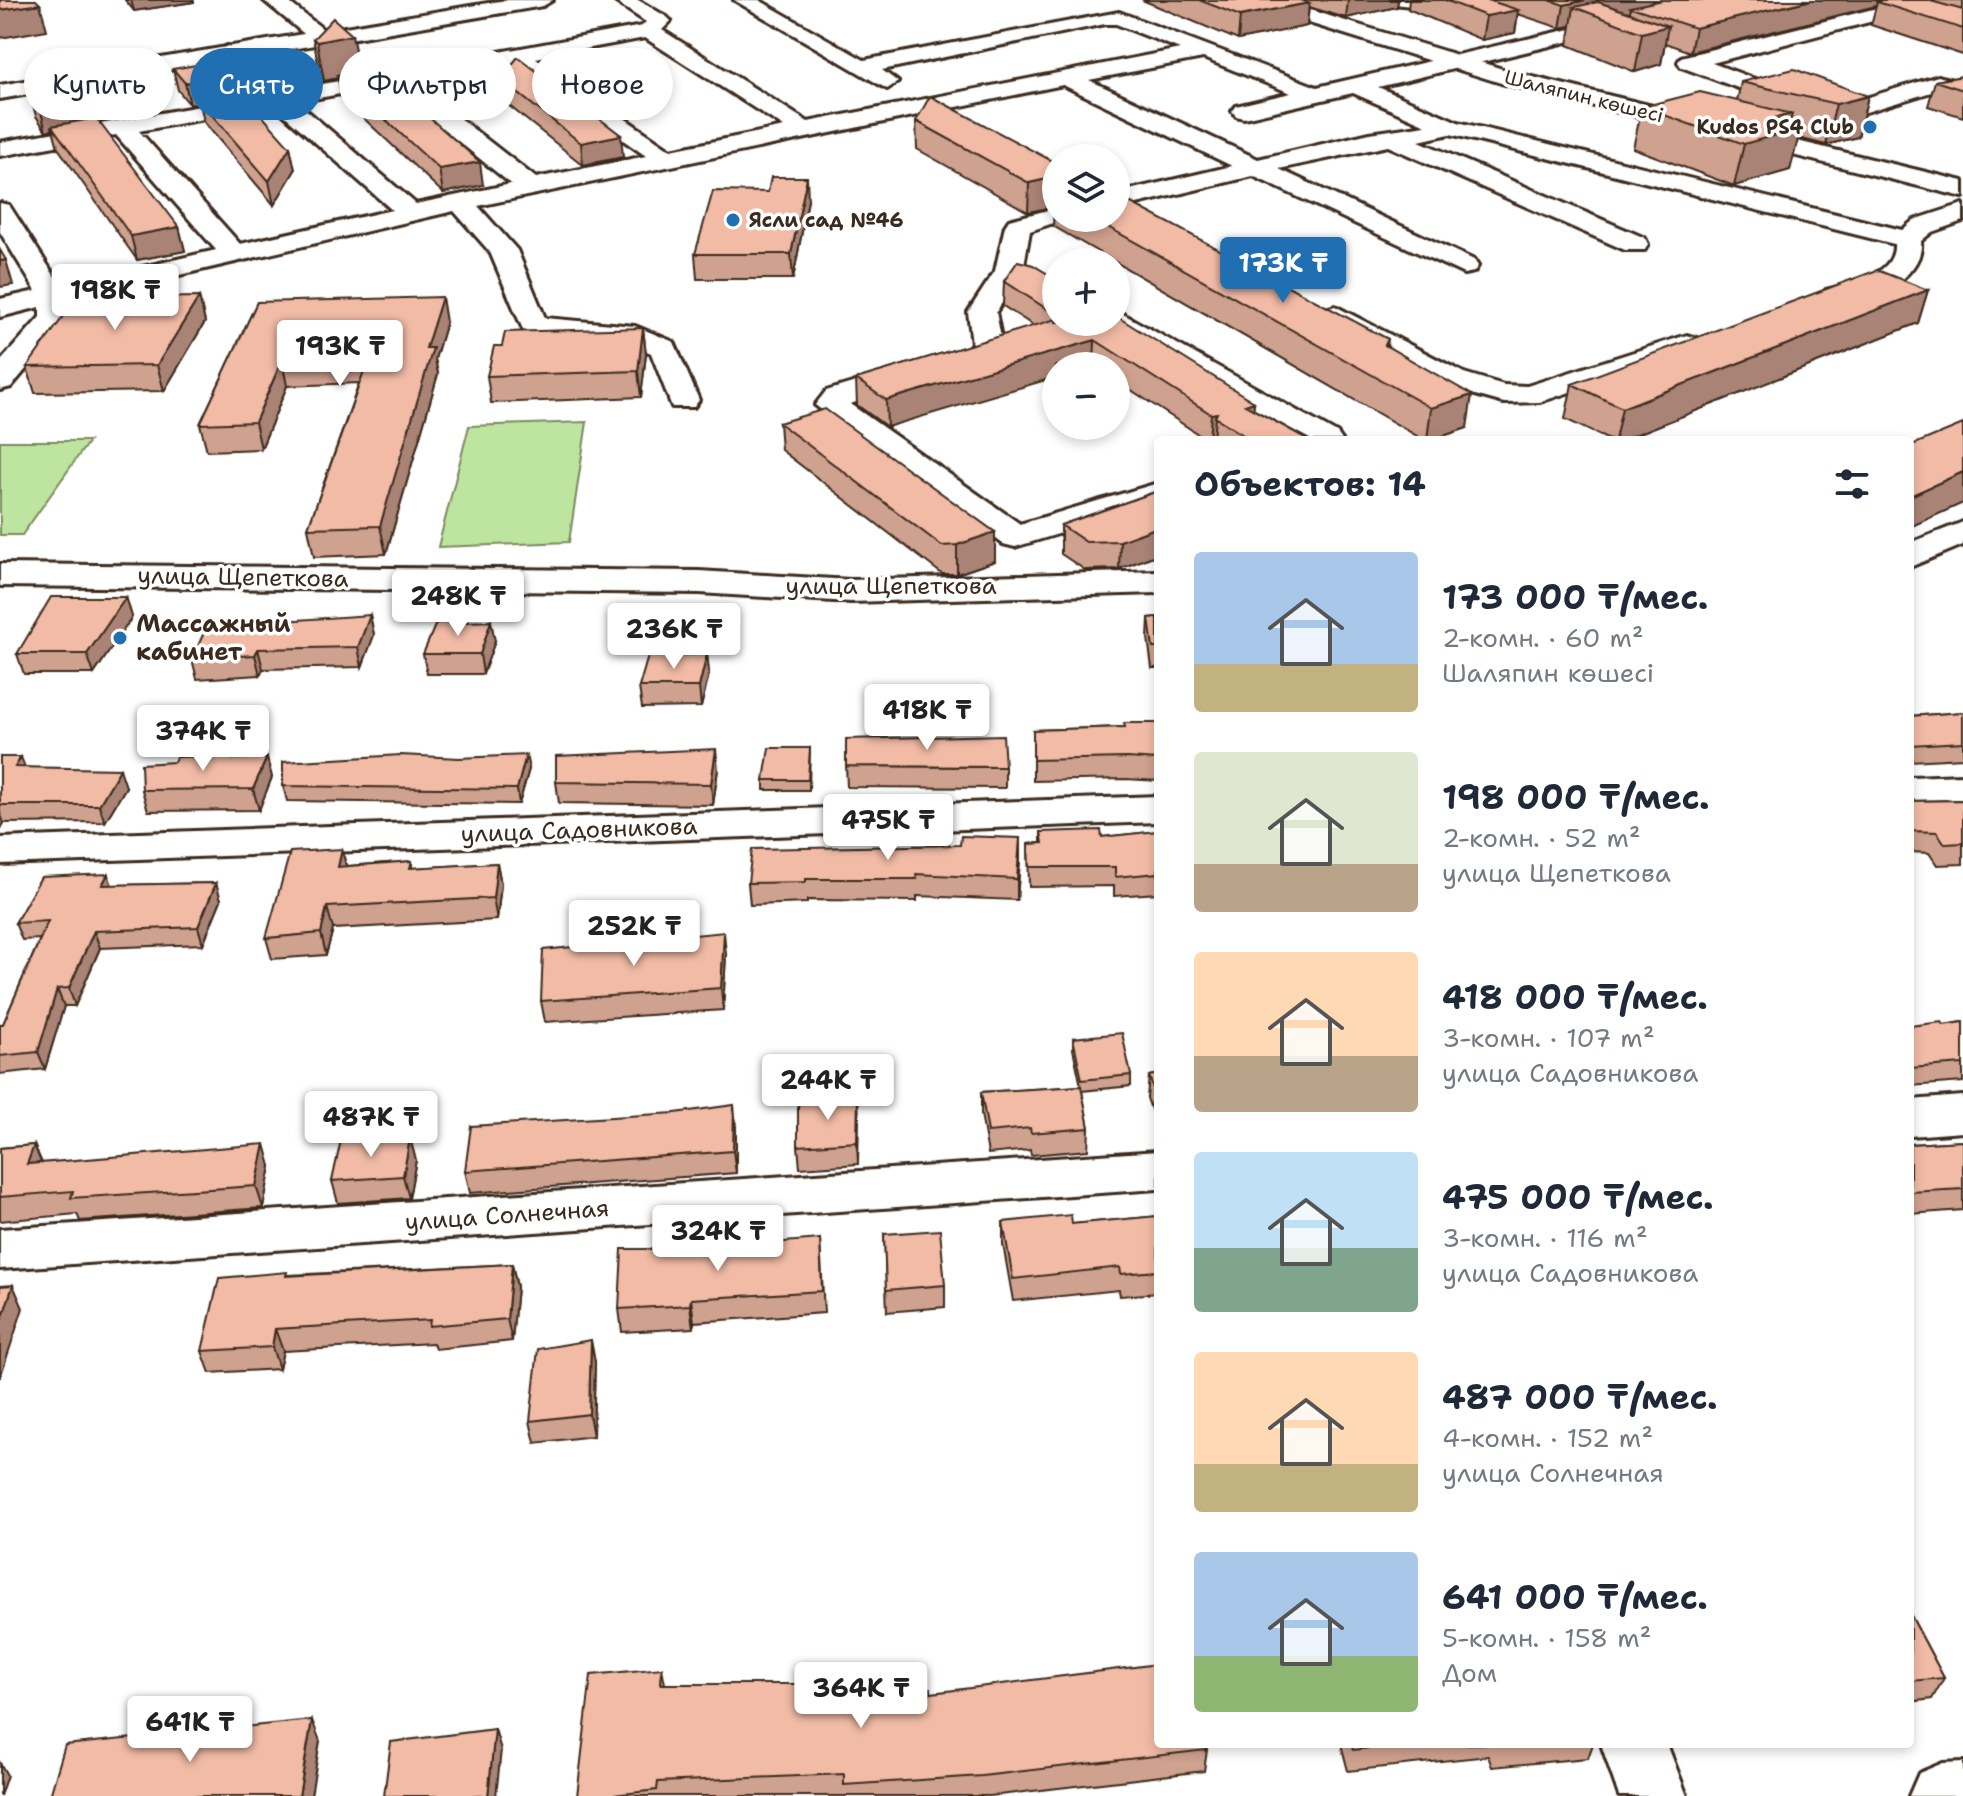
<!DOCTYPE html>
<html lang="ru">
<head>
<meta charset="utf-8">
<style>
	body { margin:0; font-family:"Shantell Sans",sans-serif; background:#f2f2f3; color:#1f2937; height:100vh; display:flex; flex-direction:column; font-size:30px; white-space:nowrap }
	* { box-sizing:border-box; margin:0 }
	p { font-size:26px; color:#747a83 }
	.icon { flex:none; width:44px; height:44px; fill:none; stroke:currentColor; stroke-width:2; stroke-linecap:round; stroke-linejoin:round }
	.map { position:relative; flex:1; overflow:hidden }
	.details { position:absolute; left:1154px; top:436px; width:760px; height:1312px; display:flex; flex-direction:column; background:#fff; border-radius:8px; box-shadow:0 4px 12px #0003 }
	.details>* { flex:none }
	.banner { position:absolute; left:24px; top:48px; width:760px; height:72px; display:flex; gap:16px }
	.controls { position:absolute; left:1042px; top:144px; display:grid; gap:16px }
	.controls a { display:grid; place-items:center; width:88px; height:88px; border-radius:50%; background:#fff; box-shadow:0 4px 12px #0003; font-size:40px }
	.price { position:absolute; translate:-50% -68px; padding:0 18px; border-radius:8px; background:#fff; color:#222; font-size:26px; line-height:52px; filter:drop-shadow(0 2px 4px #0008) }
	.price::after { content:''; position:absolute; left:50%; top:48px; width:24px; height:18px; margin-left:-12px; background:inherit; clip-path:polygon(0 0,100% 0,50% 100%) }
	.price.selected { background:#1f6fb2; color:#fff }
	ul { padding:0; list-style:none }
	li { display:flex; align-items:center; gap:24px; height:200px; padding:0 40px }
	li span { display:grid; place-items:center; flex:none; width:224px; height:160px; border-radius:8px; color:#555 }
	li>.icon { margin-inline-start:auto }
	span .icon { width:96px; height:96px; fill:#fffc; stroke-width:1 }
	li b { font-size:34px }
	h2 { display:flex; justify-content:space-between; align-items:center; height:96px; padding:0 40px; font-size:34px }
	.pill { padding:0 28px; border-radius:36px; background:#fff; box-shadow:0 4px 12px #0003; font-size:28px; line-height:72px }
	.pill.selected { background:#1f6fb2; color:#fff }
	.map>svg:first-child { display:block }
	.green { fill:#bde5a0; stroke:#7c885f; stroke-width:2 }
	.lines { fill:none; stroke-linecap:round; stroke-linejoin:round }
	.minor-casing { stroke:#3b2a1e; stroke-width:6 }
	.major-casing { stroke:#3b2a1e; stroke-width:6 }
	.minor { fill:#fff; fill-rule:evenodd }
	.major { fill:#fff; fill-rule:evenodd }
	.wall { fill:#cfa18f; stroke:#3b2a1e; stroke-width:2 }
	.shaded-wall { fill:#a98374; stroke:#3b2a1e; stroke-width:2 }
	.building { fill:#f1bba6; stroke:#3b2a1e; stroke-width:2 }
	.poi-dot { fill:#1f6fb2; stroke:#fff; stroke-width:3 }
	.labels { text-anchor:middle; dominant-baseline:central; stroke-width:7; stroke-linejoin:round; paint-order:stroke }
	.far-street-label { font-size:20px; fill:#3b2a1e; stroke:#fff }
	.far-poi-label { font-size:20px; font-weight:bold; fill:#3b2a1e; stroke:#fff; text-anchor:end }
	.street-label { font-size:24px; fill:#3b2a1e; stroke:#fff }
	.poi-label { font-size:24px; font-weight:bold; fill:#3b2a1e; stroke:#fff; text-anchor:start }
</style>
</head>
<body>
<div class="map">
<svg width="1963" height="1796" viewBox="0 0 1963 1796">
	<rect width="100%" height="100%" fill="#fff"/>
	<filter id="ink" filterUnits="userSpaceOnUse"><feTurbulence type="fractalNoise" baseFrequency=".0125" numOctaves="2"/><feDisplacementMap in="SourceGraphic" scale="16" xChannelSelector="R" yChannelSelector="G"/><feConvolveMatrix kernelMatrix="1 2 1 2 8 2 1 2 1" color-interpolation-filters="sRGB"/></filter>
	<g filter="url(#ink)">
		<!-- green -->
		<path class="green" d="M587 422 569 542 438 547 469 426Z
			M0 441H89L22 535H0Z"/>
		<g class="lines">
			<defs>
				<path id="minor" d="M263 0H286L333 37 330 42H314Z
					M613 0H638L667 17 671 21 662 30 808 122 1180 49 1116 24H1105L882 70 898 82 887 89 734 0H759L864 60 1119 12 1317 87 1627 16 1638 22 1634 26 1378 87 1458 122 1902 230 1914 220 1963 204V221L1932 232 1921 241C1925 280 1858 310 1826 302L1822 296 1826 290C1850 283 1896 276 1894 244L1450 134 1419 141 1645 238 1648 244 1645 250H1625L1388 146 1279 169 1474 260 1478 266 1474 272 1464 274 1253 176 1116 209V193L1232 166 1063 85 478 206 517 250 545 318 635 326 674 342 699 400 694 407H672L651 353 629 343 524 332 490 252 454 211 68 301V318L64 324 11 387 0 390V362L40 317V307L0 317V299L36 291 0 232V203L9 205 61 286 216 250 116 135 0 156V142L261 95 219 58 216 53 227 46 235 48 284 91 642 26 646 22ZM645 38 784 127 671 150 536 58ZM1203 58 1291 93 1236 106 1232 111 1236 116 1244 118 1353 93 1426 125 1370 133 1258 159 1089 80ZM513 63 646 156 536 178 412 81ZM389 85 511 184 416 204 297 102ZM274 106 392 210 240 244 139 131Z
					M1391 0H1421L1411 6 1394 4Z
					M1901 2 1963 20V33L1900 14 1712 63 1825 105 1839 106 1938 76 1963 83V97L1938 90 1840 120 1822 119 1681 67 1678 62 1681 57Z
					M1056 208V218H1068L1030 231 1023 271 996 312 1002 343 990 360 850 404 1020 524 1158 483V504L1015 547 1003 544 815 405 826 391 968 348 972 343 968 312 995 271 1005 226 1009 220Z
					M1335 306 1464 373 1504 385 1527 386 1687 335 1697 338 1702 344 1697 350 1540 402 1504 403 1443 386 1325 321 1321 315 1325 309Z
					M1116 310 1337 433 1342 440H1303L1106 325 1104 322H1116Z
					M1963 522V545L1910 567V543Z
					M0 564 699 571 851 580 1158 571V593L851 602 699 593 0 586Z
					M1963 775V799L1910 801V777Z
					M1158 796V822L0 864V838Z
					M1963 1096V1132L1910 1136V1100Z
					M1158 1151V1189L0 1269V1229Z
					M1601 1744H1667L1687 1796H1619Z
					M1963 1762V1796H1909L1919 1773 1943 1763Z"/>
				<path id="major" d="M506 0H553L543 6 0 99V85Z
					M1245 0H1277L1516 73 1963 181V197L1501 83 1248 4Z"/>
			</defs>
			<!-- minor casing -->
			<use href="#minor" class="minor-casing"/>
			<!-- major casing -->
			<use href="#major" class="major-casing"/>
			<!-- minor -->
			<use href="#minor" class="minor"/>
			<!-- major -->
			<use href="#major" class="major"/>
		</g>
		<!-- wall -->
		<path class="wall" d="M125 0H193L194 2 134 11Z
			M1142 0H1398L1397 7 1346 18 1309 7 1307 26 1238 40Z
			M1409 0H1963V55L1871 25 1876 6 1690 52 1665 43 1661 64 1635 72 1568 45 1571 26 1560 28 1518 14 1515 33 1482 40 1408 9Z
			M313 39 359 71 483 185 443 193 341 97 338 78 324 81 321 77Z
			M173 69 226 76 230 94 290 147 295 170 274 205 204 122 200 103 190 105 178 90Z
			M1963 76V117L1928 106 1935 81Z
			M500 79 623 157 583 165 503 101Z
			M1741 82 1868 96 1858 137 1826 145 1798 138 1790 170 1734 186 1633 148 1642 107 1737 101Z
			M30 94 83 101 88 120 179 227 185 251 137 260 58 148 53 129 46 131 36 116Z
			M916 121 1056 163V218H1116L1388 339 1387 346 1467 428 1431 440H1424L1053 226 1054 207 1028 212 917 149Z
			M768 192 808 200 793 279H697L695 254Z
			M1056 279V322L1254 402 1253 409 1309 440H1207L1116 380V366H1056L887 427 857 405 856 379 1034 326 1003 306 1004 281Z
			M1928 290 1918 323 1622 440H1609L1565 419 1572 384Z
			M199 297 205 322 164 391 35 393 27 367Z
			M257 302 446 322 435 359 438 374 386 554 314 557 308 528 359 383 287 386 261 449 207 451 200 424Z
			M643 328 646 354 641 397 491 403 487 376 502 346Z
			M779 423 995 532V561L957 574H942L781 450Z
			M1158 491V554L1119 569 1085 570 1061 554V525Z
			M126 597 132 617 94 674H24L17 654Z
			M370 615 374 635 362 667 263 669 260 675 197 679 192 659Z
			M1158 617V668H1152L1148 638 1149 618Z
			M495 641 483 674H427L423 654Z
			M707 654 709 674 701 707 642 708 639 687Z
			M1963 712V758L1910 761V716Z
			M1158 723V781L1126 779 1033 781V730L1124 727Z
			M810 748 809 790H764V780Z
			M234 755 235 759 272 777 259 810 148 811 142 790 174 762Z
			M0 757 25 767 126 787 105 822 4 823 0 830Z
			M846 766 1005 767V788L847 787Z
			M529 769 519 804 287 801 283 786Z
			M718 769 713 805 559 803 556 782Z
			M1963 800V864L1937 865 1929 853 1910 852V801Z
			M1158 831V893L1114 896V886L1029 887 1028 844 1041 843V832L1102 837Z
			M342 849 346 866 412 861 413 868 497 863 501 884 497 920 333 929 326 955 272 959 266 938Z
			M1020 859 1017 900 917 896V901L807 900V903L750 905 748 883Z
			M216 883 221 900 203 944 100 948 75 1006H64L45 1069 0 1074V1024H3L40 939 22 940 15 923 112 885Z
			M726 954 723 1010 545 1022 541 1001Z
			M1963 1022V1082L1910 1086V1026L1944 1025Z
			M1073 1038 1131 1075V1086L1082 1091 1089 1128 1088 1150 1031 1155 1030 1150 988 1154 981 1114V1092L1081 1086 1073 1049Z
			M1158 1074V1130L1147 1098 1149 1076Z
			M858 1097V1164L800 1168 798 1146Z
			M675 1113 736 1127V1173L470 1193 465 1171Z
			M1963 1141V1210L1910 1214V1144Z
			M34 1145 42 1163 271 1166 263 1208 80 1221 77 1214 0 1221V1148Z
			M416 1160 409 1198 338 1203 332 1181Z
			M1158 1216V1293L1120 1296 1119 1290 1013 1301 1003 1244V1222L1072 1224Z
			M884 1234 945 1285V1307L887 1312Z
			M820 1239 824 1313 694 1322 693 1328 622 1332 619 1309Z
			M512 1264 517 1287 512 1341 435 1349 433 1343 283 1351 279 1369 210 1373 202 1351 288 1275Z
			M595 1362 593 1436 535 1443 530 1421Z
			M1910 1614 1944 1678 1932 1699 1910 1702Z
			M662 1668 665 1684H807L809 1700 931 1693 1207 1750 1204 1771 990 1796H577Z
			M1341 1744H1593L1588 1758 1492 1767 1488 1756 1348 1771Z"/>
		<!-- shaded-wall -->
		<path class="shaded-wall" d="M131 0H193L194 2 134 11Z
			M1348 0H1398L1397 7 1346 18Z
			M1586 0H1685L1631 7 1630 12 1574 7 1571 26 1560 28 1564 5Z
			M1811 0H1898L1877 2 1876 6 1690 52 1695 28Z
			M1309 3 1307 26 1238 40 1240 16Z
			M40 4 47 30 0 38V10Z
			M1518 10 1515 33 1482 40 1486 16Z
			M1668 26 1661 64 1635 72 1642 33Z
			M352 35 360 74 337 75 338 78 324 81 317 42Z
			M226 76 230 97 199 100 200 103 190 105 185 83Z
			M1868 96 1858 137 1826 145 1836 104Z
			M83 101 89 123 52 126 53 129 46 131 40 108Z
			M1792 114 1788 132 1801 128 1790 170 1734 186 1744 144 1774 118Z
			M621 135 623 157 583 165 581 143Z
			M290 147 295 170 274 205 269 181Z
			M480 162 483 185 443 193 439 169Z
			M807 177 808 200 793 279 791 254Z
			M1056 177V198L1054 197V207L1028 212 1029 183Z
			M179 227 185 251 137 260 131 236Z
			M6 260 13 285 0 287V261Z
			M1928 290 1918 323 1622 440H1615L1622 408Z
			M199 297 205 322 164 391 157 365Z
			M442 297 446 322 435 359 438 374 386 554 380 526 426 348Z
			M643 328 646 354 641 397 638 371Z
			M1095 340 1094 366H1056V377L887 427 886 400Z
			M282 360 287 386 261 449 255 422Z
			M1472 395 1467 428 1431 440H1427L1431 408Z
			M1254 402 1252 429 1245 405Z
			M1217 413 1215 417 1213 440H1209L1211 414Z
			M1963 472V503L1910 527V496Z
			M1158 527V554L1119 569 1120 541Z
			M995 532V561L957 574V545Z
			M126 597 132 617 94 674 87 654Z
			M370 615 374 635 362 667 358 647Z
			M491 621 495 641 483 674 480 654Z
			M258 649 263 669 260 675 255 655Z
			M707 654 709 674 701 707 699 687Z
			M716 749 718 769 713 805 711 784Z
			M526 755 529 769 519 804 517 789Z
			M21 757 28 775 15 767Z
			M267 757 272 777 259 810 253 789Z
			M120 769 126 787 105 822 99 805Z
			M0 813 4 823 0 830Z
			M1020 838V859L1017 900V879Z
			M342 849 347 870 338 867Z
			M497 863 501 884 497 920 493 898Z
			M108 874 114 891 102 885Z
			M216 883 221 900 203 944 198 927Z
			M327 907 333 929 326 955 321 933Z
			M94 931 100 948 75 1006 69 988Z
			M724 932 726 954 723 1010 721 988Z
			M57 989 64 1006 45 1069 38 1052Z
			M858 1097 859 1120 858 1164 857 1142Z
			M734 1105 736 1127V1173L733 1151Z
			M410 1138 416 1160 409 1198 403 1176Z
			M265 1144 271 1166 263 1208 256 1186Z
			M34 1145 43 1167 27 1164Z
			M512 1264 517 1287 512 1341 507 1319Z
			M13 1285 23 1308 0 1378V1325Z
			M691 1299 694 1322 693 1328 690 1305Z
			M275 1329 283 1351 279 1369 272 1347Z
			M591 1340 595 1362 593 1436 589 1414Z
			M312 1720 320 1741 311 1796H299Z
			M495 1729 501 1750 496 1796H488Z
			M0 1763 7 1775 0 1796Z"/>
		<!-- building -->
		<path class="building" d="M0 0H36L40 4 0 10Z
			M1199 0H1301L1309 3 1240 16Z
			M1445 0H1488L1518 10 1486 16Z
			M1549 0H1586L1564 5Z
			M1663 0H1811L1695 28 1631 7Z
			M1883 0H1927L1963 10V29L1877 2Z
			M1598 2 1668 26 1642 33 1574 7Z
			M333 18 352 35 317 42 313 39Z
			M518 57 621 135 581 143 500 79Z
			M213 62 226 76 185 83 173 69Z
			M374 69 480 162 439 169 337 75Z
			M1794 69 1868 96 1836 104 1741 82Z
			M1963 76V90L1935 81Z
			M72 87 83 101 40 108 30 94Z
			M241 92 290 147 269 181 199 100Z
			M1700 92 1792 114 1774 118 1801 128 1744 144 1642 107Z
			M930 96 1056 163V177L1029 183 916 121Z
			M96 118 179 227 131 236 52 126Z
			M771 177H807L791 254H695L713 191 768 192Z
			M1116 195 1388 339 1385 345 1472 395 1431 408 1092 218H1116Z
			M0 250 6 260 0 261Z
			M1018 261 1033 265 1056 279V315L1004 281Z
			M1877 270 1928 290 1622 408 1572 384Z
			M199 297 157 365 27 367 76 299Z
			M442 297 426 348H433L380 526 308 528 369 357 282 360 255 422 200 424 257 302Z
			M1116 316 1254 402 1245 405 1309 440H1251L1215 417 1217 413 1211 414 1095 340 886 400 856 379 1056 319V322H1116Z
			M643 328 638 371 487 376 494 346H502L505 332Z
			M825 409 995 532 957 545 942 546 779 423Z
			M1963 424V472L1910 496V446Z
			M1158 491V527L1120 541 1086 542 1061 525Z
			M51 597H126L87 654H17Z
			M370 615 358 647 258 649 255 655 192 659 207 626Z
			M1158 617V648H1153L1149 618Z
			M491 621 480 654H423L436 623Z
			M707 654 699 687H639L648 656Z
			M1963 712V742L1910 745V716Z
			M1124 723H1158V760L1127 758 1033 760V730L1125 727Z
			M1003 735 1005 767 846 766V739Z
			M769 748H810L808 780H764Z
			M716 749 711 784 556 782V756Z
			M234 755 233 759 267 757 253 789 142 790 141 764 174 762 176 757Z
			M401 755 459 758 526 755 517 789 283 786V762Z
			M0 757H21L15 767 120 769 99 805H0Z
			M1963 800V843L1945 844 1937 832 1910 831V801Z
			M1101 830 1102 837 1158 831V873L1115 877V867H1029L1028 844 1043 843 1041 832Z
			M961 836 1020 838 1017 879 916 874 917 879H806V882L748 883 752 849 960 845Z
			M342 849 338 867 412 861 410 868 497 863 493 898 327 907 321 933 266 938 290 852Z
			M108 874 102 885 216 883 198 927 94 931 69 988 57 989 38 1052 0 1056V1024H3L48 921 15 923 41 877Z
			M724 932 721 988 541 1001 543 950Z
			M1942 1022 1944 1025 1963 1022V1064L1910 1068V1026Z
			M1122 1033 1131 1075 1082 1080 1073 1038Z
			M1158 1074V1103L1149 1076Z
			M1081 1086 1089 1128 1031 1133 1030 1128 988 1132 981 1092Z
			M858 1097 857 1142 798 1146V1104Z
			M734 1105 733 1151 465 1171 471 1126 675 1113Z
			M410 1138 403 1176 332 1181 341 1140Z
			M1963 1141V1189L1910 1192V1144Z
			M265 1144 256 1186 71 1198 73 1191 0 1197V1148L34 1145 27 1164Z
			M1071 1215 1072 1224 1158 1216V1271L1121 1274 1120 1267 1013 1279 1003 1222Z
			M940 1230 945 1285 886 1290 884 1234Z
			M820 1239 822 1291 691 1299 690 1305 619 1309 622 1249H697Z
			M512 1264 507 1319 429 1326 430 1320 275 1329 272 1347 202 1351 219 1278 287 1272 286 1276Z
			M13 1285 0 1325V1286Z
			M591 1340 589 1414 530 1421 538 1349Z
			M1910 1614 1944 1678 1910 1681Z
			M1158 1664V1744H1206L1207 1750 982 1776 844 1785V1774L658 1782 657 1790 604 1796H577L591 1675 662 1668 661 1684H807V1701L931 1688V1693Z
			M312 1720 299 1796H50L65 1745Z
			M495 1729 488 1796H384L391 1742Z
			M1351 1744H1405L1353 1750Z"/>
	</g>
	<!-- markers -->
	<g class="poi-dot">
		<circle cx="1870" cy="127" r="8"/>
		<circle cx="733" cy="220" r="8"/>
		<circle cx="120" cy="638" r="8"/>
	</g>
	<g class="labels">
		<!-- far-street labels -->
		<g class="far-street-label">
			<text transform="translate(1584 96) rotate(14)">Шаляпин көшесі</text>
		</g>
		<!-- far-poi labels -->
		<g class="far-poi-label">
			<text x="1854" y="127">Kudos PS4 Club</text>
			<text x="749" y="220" text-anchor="start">Ясли сад №46</text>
		</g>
		<!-- street labels -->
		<g class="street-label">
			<text transform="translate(243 577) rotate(1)">улица Щепеткова</text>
			<text x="891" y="586">улица Щепеткова</text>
			<text transform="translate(579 830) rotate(-2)">улица Садовникова</text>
			<text transform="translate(507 1215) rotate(-4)">улица Солнечная</text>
		</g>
		<!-- poi labels -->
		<g class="poi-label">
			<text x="136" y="624">Массажный<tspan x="136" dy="28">кабинет</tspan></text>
		</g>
	</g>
</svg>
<div class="controls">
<a><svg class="icon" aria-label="layers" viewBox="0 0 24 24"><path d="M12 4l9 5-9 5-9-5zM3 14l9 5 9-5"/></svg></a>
<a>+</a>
<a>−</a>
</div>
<b class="price selected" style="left:1283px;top:305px">173K ₸</b>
<b class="price" style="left:115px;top:332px">198K ₸</b>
<b class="price" style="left:340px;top:388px">193K ₸</b>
<b class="price" style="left:458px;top:638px">248K ₸</b>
<b class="price" style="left:674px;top:671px">236K ₸</b>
<b class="price" style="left:927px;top:752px">418K ₸</b>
<b class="price" style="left:203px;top:773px">374K ₸</b>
<b class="price" style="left:888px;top:862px">475K ₸</b>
<b class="price" style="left:634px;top:968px">252K ₸</b>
<b class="price" style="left:828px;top:1122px">244K ₸</b>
<b class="price" style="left:371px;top:1159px">487K ₸</b>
<b class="price" style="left:718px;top:1273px">324K ₸</b>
<b class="price" style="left:861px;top:1730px">364K ₸</b>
<b class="price" style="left:190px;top:1764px">641K ₸</b>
<div class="banner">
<a class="pill">Купить</a>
<a class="pill selected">Снять</a>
<a class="pill">Фильтры</a>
<a class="pill">Новое</a>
</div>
<section class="details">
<h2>Объектов: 14<svg class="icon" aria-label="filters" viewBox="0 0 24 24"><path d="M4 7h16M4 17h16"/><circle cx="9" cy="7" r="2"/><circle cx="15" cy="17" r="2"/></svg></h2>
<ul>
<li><span style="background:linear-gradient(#a9c7e8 70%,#c2b280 0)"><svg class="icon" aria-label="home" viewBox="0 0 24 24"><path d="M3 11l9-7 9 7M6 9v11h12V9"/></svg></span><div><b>173 000 ₸/мес.</b><p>2-комн. · 60 m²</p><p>Шаляпин көшесі</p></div></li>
<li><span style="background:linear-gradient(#dfe7d0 70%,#b9a48a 0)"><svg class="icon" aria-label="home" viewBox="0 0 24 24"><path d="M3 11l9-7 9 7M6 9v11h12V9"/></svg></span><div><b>198 000 ₸/мес.</b><p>2-комн. · 52 m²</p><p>улица Щепеткова</p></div></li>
<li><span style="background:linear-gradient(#ffd9b3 65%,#b9a48a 0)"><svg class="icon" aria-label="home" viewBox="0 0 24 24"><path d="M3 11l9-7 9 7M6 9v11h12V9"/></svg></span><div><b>418 000 ₸/мес.</b><p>3-комн. · 107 m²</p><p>улица Садовникова</p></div></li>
<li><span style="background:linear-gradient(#bfe0f5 60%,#7fa58c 0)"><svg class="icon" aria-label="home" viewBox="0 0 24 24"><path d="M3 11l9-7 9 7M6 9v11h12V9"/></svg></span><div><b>475 000 ₸/мес.</b><p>3-комн. · 116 m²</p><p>улица Садовникова</p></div></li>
<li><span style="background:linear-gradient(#ffd9b3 70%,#c2b280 0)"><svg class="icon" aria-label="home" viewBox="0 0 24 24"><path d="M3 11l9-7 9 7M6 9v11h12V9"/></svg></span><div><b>487 000 ₸/мес.</b><p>4-комн. · 152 m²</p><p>улица Солнечная</p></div></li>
<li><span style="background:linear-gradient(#a9c7e8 65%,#8fb573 0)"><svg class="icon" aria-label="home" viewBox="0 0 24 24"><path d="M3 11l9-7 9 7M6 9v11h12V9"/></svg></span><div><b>641 000 ₸/мес.</b><p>5-комн. · 158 m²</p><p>Дом</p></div></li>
</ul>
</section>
</div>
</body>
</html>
